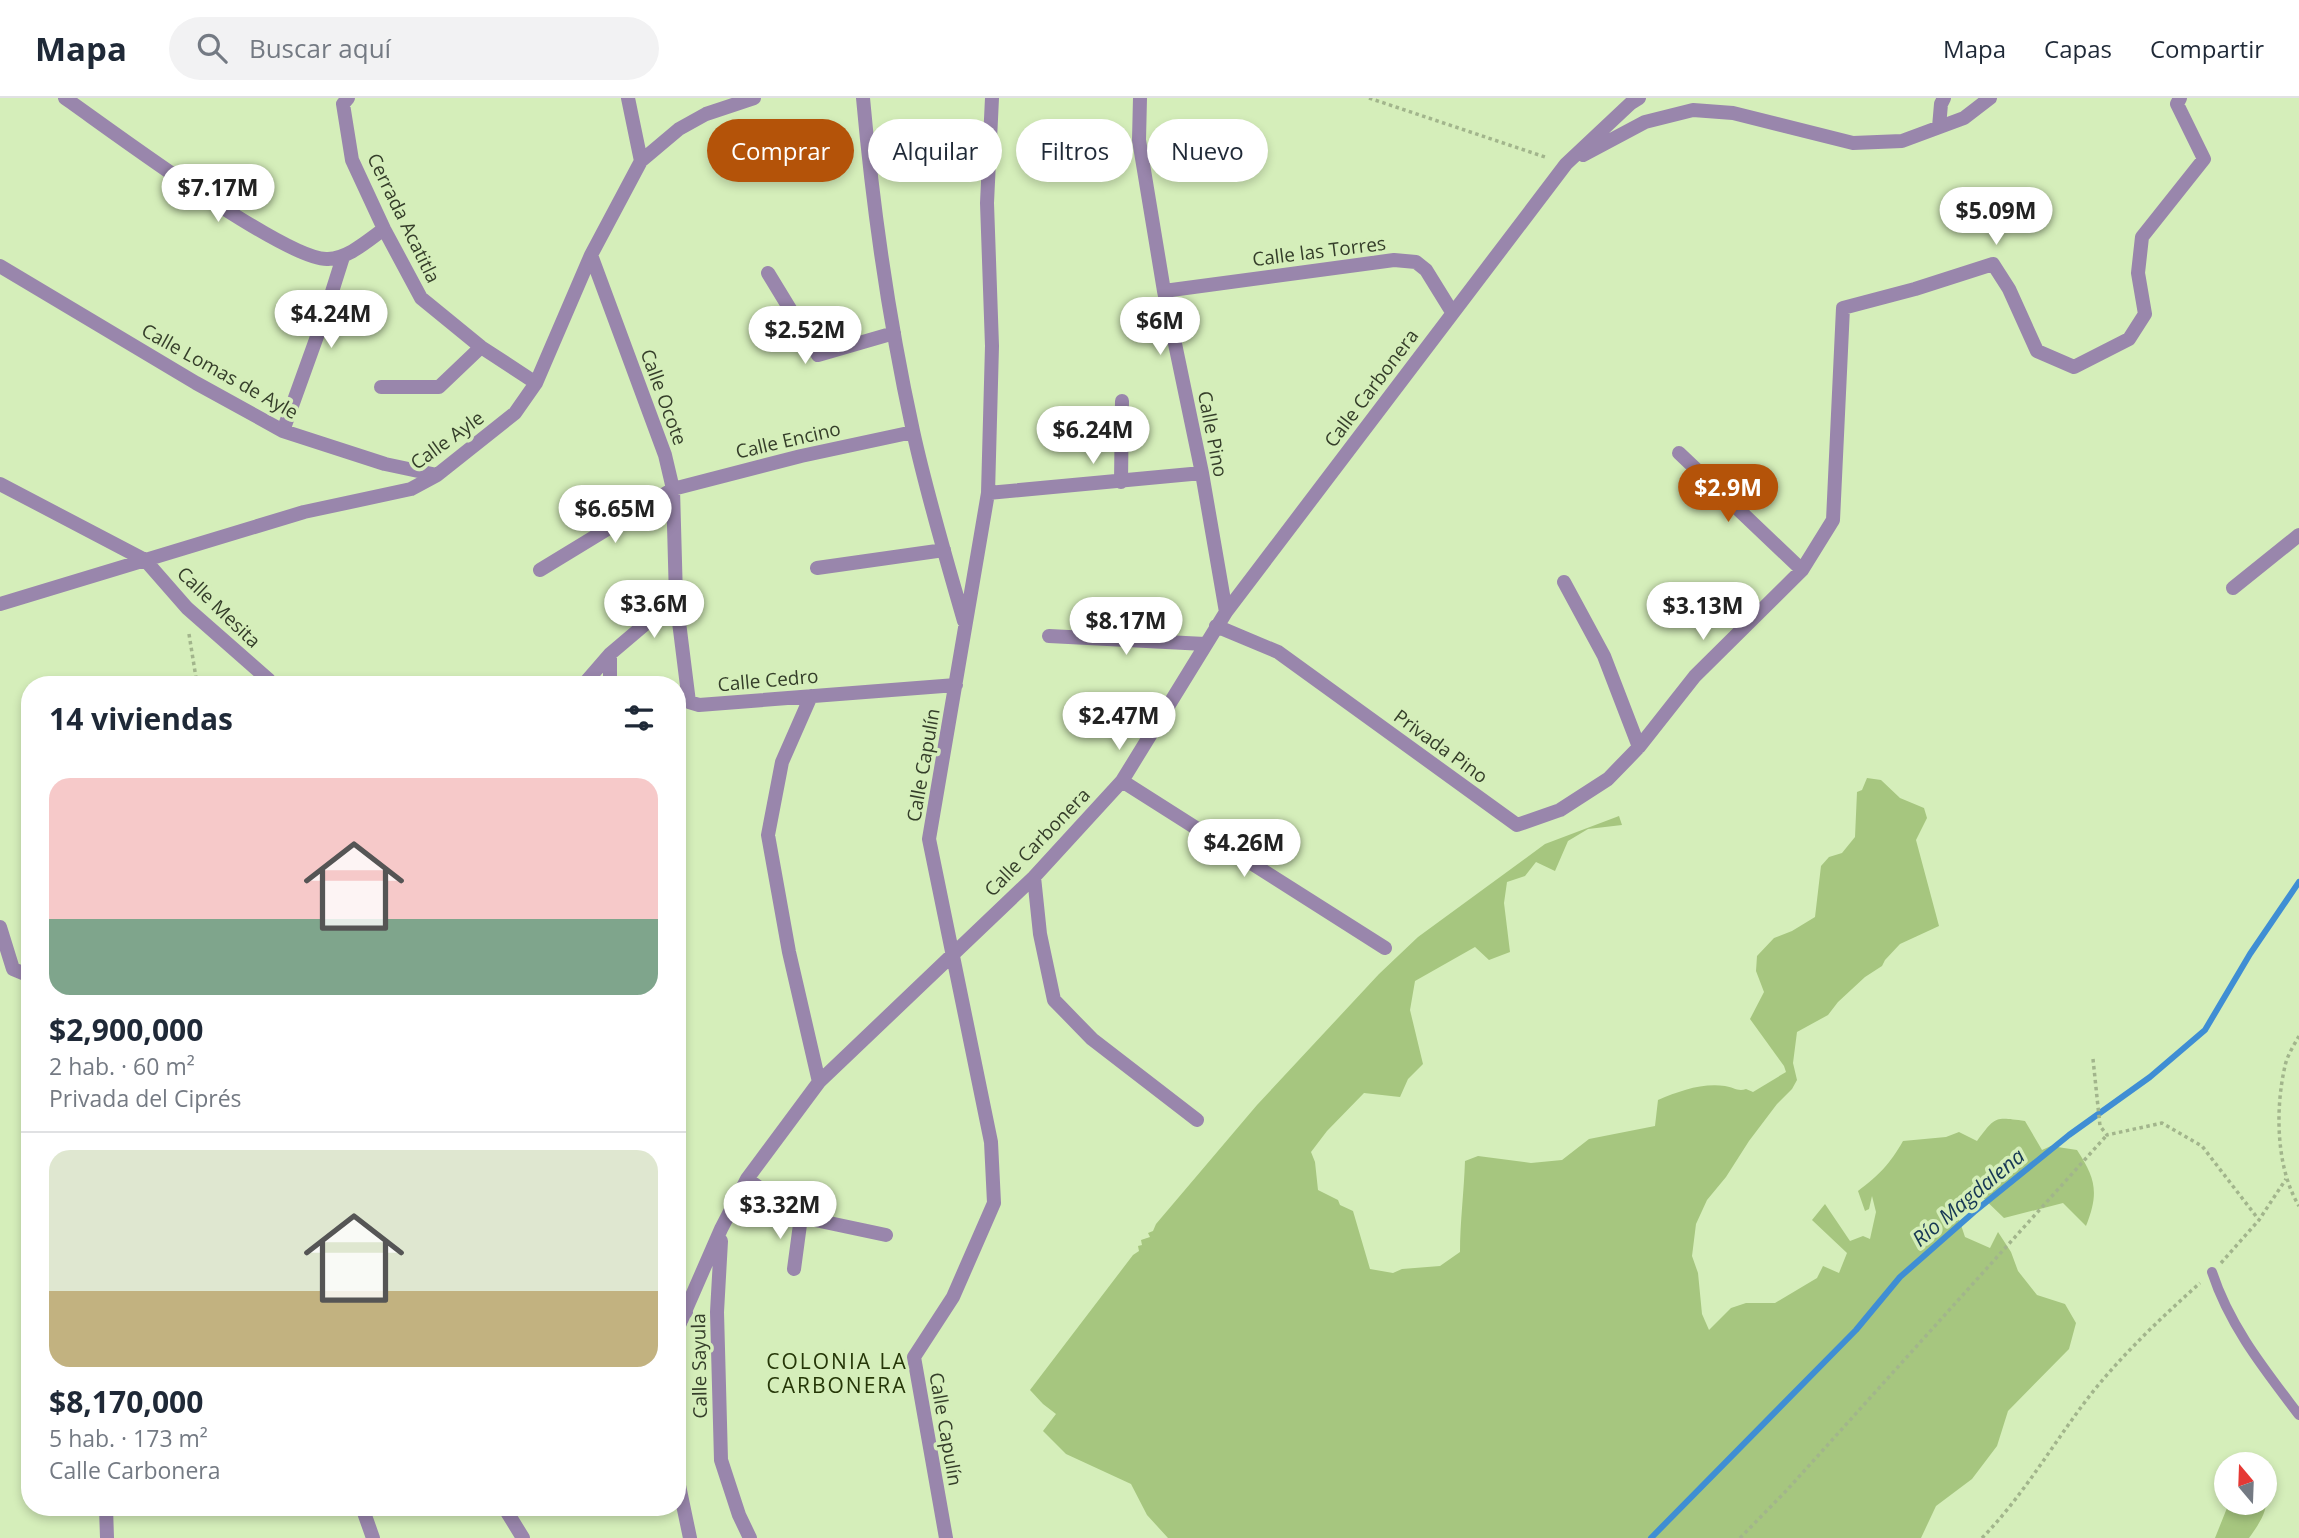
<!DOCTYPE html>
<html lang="es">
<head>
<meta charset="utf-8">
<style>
	body { margin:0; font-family:"Open Sans",sans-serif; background:#f2f2f3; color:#1f2937; height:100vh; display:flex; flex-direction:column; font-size:26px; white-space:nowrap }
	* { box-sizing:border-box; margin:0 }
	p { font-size:23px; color:#747a83 }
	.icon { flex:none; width:38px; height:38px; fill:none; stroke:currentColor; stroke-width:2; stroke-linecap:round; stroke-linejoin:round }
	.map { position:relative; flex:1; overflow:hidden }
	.side { position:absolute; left:21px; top:578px; width:665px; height:840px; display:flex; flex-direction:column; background:#fff; border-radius:28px; box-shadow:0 4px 10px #0003 }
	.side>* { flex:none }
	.guide { position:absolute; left:707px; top:21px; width:665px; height:63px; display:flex; gap:14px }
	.needle { width:46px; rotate:341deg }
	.controls { position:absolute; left:2214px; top:1354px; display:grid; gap:14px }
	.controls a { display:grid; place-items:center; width:63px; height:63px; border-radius:50%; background:#fff; box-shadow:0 4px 10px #0003; font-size:35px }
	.price { position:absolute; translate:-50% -60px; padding:0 16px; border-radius:24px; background:#fff; color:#222; font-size:23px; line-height:46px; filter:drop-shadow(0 2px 4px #0008) }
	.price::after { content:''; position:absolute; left:50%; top:42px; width:21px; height:16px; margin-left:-10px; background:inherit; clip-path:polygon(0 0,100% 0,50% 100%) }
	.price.active { background:#b45309; color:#fff }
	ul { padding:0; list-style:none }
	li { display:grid; align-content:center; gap:14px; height:371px; padding:0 28px }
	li+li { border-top:2px solid #e0e1e3 }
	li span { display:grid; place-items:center; height:217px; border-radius:21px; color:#555 }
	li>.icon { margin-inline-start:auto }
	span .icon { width:126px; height:126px; fill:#fffc; stroke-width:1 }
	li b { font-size:30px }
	h2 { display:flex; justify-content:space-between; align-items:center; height:84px; padding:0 28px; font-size:30px }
	.tag { padding:0 24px; border-radius:32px; background:#fff; box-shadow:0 4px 10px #0003; font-size:24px; line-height:63px }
	.tag.active { background:#b45309; color:#fff }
	header { display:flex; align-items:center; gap:42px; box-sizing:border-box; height:98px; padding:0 35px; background:#fff; border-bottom:2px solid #e0e1e3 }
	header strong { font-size:33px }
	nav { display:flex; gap:38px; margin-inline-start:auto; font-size:24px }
	.search { width:490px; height:63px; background:#f2f2f3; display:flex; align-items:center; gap:18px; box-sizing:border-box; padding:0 24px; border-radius:38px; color:#747a83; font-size:26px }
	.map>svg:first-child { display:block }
	.green { fill:#a6c67f }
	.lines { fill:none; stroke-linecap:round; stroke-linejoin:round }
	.stream { stroke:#3f8ed4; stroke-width:6 }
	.path { stroke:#a2b58c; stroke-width:3.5; stroke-dasharray:3.5 3.5; stroke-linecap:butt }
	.lane { stroke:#9986ac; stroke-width:10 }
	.street { stroke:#9986ac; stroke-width:14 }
	.labels { text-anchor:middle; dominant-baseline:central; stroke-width:7; stroke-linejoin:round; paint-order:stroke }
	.street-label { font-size:19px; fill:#353e2a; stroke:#d5eeba }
	.water-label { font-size:21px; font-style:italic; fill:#163754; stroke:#d5eeba }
	.neighbourhood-label { font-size:21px; letter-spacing:2px; fill:#253607; stroke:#d5eeba }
</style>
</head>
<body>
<header>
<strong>Mapa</strong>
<div class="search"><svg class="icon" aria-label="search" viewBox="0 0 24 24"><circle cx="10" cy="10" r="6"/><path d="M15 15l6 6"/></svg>Buscar aquí</div>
<nav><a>Mapa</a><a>Capas</a><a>Compartir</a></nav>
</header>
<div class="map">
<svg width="2299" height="1440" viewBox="0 0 2299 1440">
	<rect width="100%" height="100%" fill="#d5eeba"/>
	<!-- green -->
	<path class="green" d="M1867 680 1881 682 1900 700 1924 710 1927 720 1916 742 1939 828 1900 846 1885 862 1882 868 1865 879 1838 904 1828 917 1797 934 1793 965 1797 982 1792 991 1777 1006 1749 1043 1726 1079 1707 1102 1696 1126 1692 1158 1698 1175 1702 1216 1709 1232 1731 1210 1746 1205H1775L1817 1180 1823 1168 1839 1175 1847 1155 1812 1122 1825 1106 1850 1143 1863 1138 1870 1141 1876 1114 1872 1098 1869 1111 1865 1113 1858 1093C1879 1077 1890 1066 1903 1043L1946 1039 1959 1034 1977 1043C1996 1018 1994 1019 2025 1023L2042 1052 2051 1048 2077 1052C2096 1081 2099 1095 2086 1128L2063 1105 2004 1120 1976 1093 1955 1109 1965 1139 1990 1150 1998 1134 2011 1154 2018 1173 2037 1197 2065 1206 2076 1225 2069 1251 2008 1313 1997 1348 1972 1381 1936 1408 1921 1440H1168L1147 1417 1131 1386 1066 1356 1043 1333 1056 1316 1043 1306 1030 1292 1133 1157 1139 1153 1138 1148 1142 1147 1141 1142 1150 1139 1148 1135 1153 1133 1156 1126 1257 1007 1379 876 1418 839 1545 746 1619 718 1622 727 1588 731 1568 743 1555 773 1536 764 1525 778 1507 784 1504 805 1510 854 1489 862 1475 849 1415 883 1410 912 1423 966 1408 981 1400 999 1364 995 1327 1033 1311 1054 1315 1064 1318 1092 1338 1102 1340 1107 1353 1113 1370 1171 1393 1175 1402 1171 1440 1168 1460 1154C1460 1124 1464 1094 1465 1063L1478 1058 1531 1065 1562 1062 1589 1041 1655 1028 1658 1002C1680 993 1701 985 1725 988 1733 989 1738 994 1746 991L1753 994 1786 974 1784 968 1750 921 1764 894 1756 873 1757 858 1774 840 1792 833 1815 819 1821 768 1829 759 1842 755 1855 739 1857 694 1862 692Z
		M2265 1374C2269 1406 2268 1414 2249 1440H2215L2229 1405H2264Z"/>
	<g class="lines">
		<!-- stream -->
		<path class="stream" d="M1651 1440 1856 1232 1900 1179 1974 1114 2069 1037 2150 979 2205 932 2250 856 2299 784"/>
		<!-- path -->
		<path class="path" d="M1369 0 1548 60
			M189 536 197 586
			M2299 938C2294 947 2287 958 2285 968 2275 1011 2276 1070 2299 1108
			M2093 961 2100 1028 2107 1037 2162 1025 2202 1048 2259 1122 2286 1081
			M2221 1165 2259 1122
			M1740 1440 1787 1392 2107 1037
			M1982 1440C2026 1395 2056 1340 2095 1291 2127 1252 2163 1218 2200 1185"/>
		<!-- lane -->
		<path class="lane" d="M2212 1174C2230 1229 2265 1272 2299 1317"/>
		<!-- street -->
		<path class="street" d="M65 0C108 30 287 164 328 161 349 160 367 143 384 131
			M348 0 343 6 352 62 384 131 421 200 481 249 536 285
			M628 0 641 63
			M863 0C873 112 889 223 913 333 927 397 946 460 964 523
			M1140 0 1139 42 1164 193 1202 375 1226 514
			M1939 29 1941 6 1944 0
			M1583 57 1645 24 1693 12 1733 15 1853 45 1902 43 1964 20 1990 0
			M591 157 665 357 673 391 676 500 689 604 699 607 956 587
			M0 168 196 285 283 333 385 366 437 377
			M768 175 818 257 894 235
			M1164 193 1394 162 1416 164 1426 172 1452 214
			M381 289H439L481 249
			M283 333 324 219 343 159
			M1679 355 1802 472
			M1121 384 1122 303
			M0 386 145 462 187 510 269 582
			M988 395 1202 375
			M817 470 944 452
			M540 472 673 391 801 358 913 334
			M1564 484 1604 558 1639 649
			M2233 490 2299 437
			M0 506 304 414 411 391 437 377 515 315 536 285 591 157 641 63 679 31 706 16 754 0
			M1216 528 1278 554 1517 727 1560 712 1608 681 1639 649 1695 578 1802 472 1833 422 1843 210 1915 191 1993 166 2009 191 2037 253 2074 269 2129 241 2145 216 2138 175 2142 139 2204 61 2177 6 2180 0
			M1049 538 1205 546
			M584 586 610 556 676 500
			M610 586V556
			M811 598 782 664 768 737 789 854 819 984
			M1122 683 1385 850
			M1034 779 1040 836 1054 902 1092 941 1197 1022
			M0 829 13 871 30 878
			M747 1081 801 1119 886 1137
			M721 1143 717 1214 721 1362 739 1417 750 1440
			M794 1171 801 1119
			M677 1194 686 1214
			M677 1232 721 1131 747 1081 819 984 1034 779 1122 683 1226 514 1566 66 1631 5 1639 0
			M677 1378 690 1440
			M106 1409 107 1440
			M362 1409 373 1440
			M504 1409 523 1440
			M946 1440 914 1259 953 1199 994 1105 991 1044 929 741 988 395 992 248 987 105 992 0"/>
	</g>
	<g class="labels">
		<!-- street labels -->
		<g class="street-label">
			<text transform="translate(404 120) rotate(64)">Cerrada Acatitla</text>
			<text transform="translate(1319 153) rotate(-7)">Calle las Torres</text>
			<text transform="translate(220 273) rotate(29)">Calle Lomas de Ayle</text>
			<text transform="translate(1371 290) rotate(-53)">Calle Carbonera</text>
			<text transform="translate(664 299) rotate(70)">Calle Ocote</text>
			<text transform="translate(1213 336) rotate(79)">Calle Pino</text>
			<text transform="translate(447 342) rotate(-36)">Calle Ayle</text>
			<text transform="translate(788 342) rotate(-13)">Calle Encino</text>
			<text transform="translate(219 509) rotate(44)">Calle Mesita</text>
			<text transform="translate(768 582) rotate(-5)">Calle Cedro</text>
			<text transform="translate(1441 648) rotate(36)">Privada Pino</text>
			<text transform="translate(923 667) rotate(-80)">Calle Capulín</text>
			<text transform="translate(1037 744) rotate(-46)">Calle Carbonera</text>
			<text transform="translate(699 1268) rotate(-91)">Calle Sayula</text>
			<text transform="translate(946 1331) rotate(80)">Calle Capulín</text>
		</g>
		<!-- water labels -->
		<g class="water-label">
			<text transform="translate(1968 1099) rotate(-40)">Río Magdalena</text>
		</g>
		<!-- neighbourhood labels -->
		<g class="neighbourhood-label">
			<text x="837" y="1263">COLONIA LA<tspan x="837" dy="24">CARBONERA</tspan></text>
		</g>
	</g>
</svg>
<div class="controls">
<a><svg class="needle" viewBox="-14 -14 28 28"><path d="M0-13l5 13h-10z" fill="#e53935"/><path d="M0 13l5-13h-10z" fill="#747a83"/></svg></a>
</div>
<b class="price" style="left:218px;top:126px">$7.17M</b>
<b class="price" style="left:1996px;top:149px">$5.09M</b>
<b class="price" style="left:331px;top:252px">$4.24M</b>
<b class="price" style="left:1160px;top:259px">$6M</b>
<b class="price" style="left:805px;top:268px">$2.52M</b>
<b class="price" style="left:1093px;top:368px">$6.24M</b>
<b class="price active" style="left:1728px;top:426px">$2.9M</b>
<b class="price" style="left:615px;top:447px">$6.65M</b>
<b class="price" style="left:654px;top:542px">$3.6M</b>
<b class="price" style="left:1703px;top:544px">$3.13M</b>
<b class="price" style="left:1126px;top:559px">$8.17M</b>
<b class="price" style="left:1119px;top:654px">$2.47M</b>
<b class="price" style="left:1244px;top:781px">$4.26M</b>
<b class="price" style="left:780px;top:1143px">$3.32M</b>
<div class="guide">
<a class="tag active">Comprar</a>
<a class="tag">Alquilar</a>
<a class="tag">Filtros</a>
<a class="tag">Nuevo</a>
</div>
<section class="side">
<h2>14 viviendas<svg class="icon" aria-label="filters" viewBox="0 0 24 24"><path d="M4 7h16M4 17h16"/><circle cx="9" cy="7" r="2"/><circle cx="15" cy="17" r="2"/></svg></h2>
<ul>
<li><span style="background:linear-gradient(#f6c9c9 65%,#7fa58c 0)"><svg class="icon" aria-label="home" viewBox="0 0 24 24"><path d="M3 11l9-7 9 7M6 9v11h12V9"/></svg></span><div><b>$2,900,000</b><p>2 hab. · 60 m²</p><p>Privada del Ciprés</p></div></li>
<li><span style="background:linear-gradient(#dfe7d0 65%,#c2b280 0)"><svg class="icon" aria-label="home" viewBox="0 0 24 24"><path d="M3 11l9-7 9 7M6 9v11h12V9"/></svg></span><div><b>$8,170,000</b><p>5 hab. · 173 m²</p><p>Calle Carbonera</p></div></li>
</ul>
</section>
</div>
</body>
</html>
